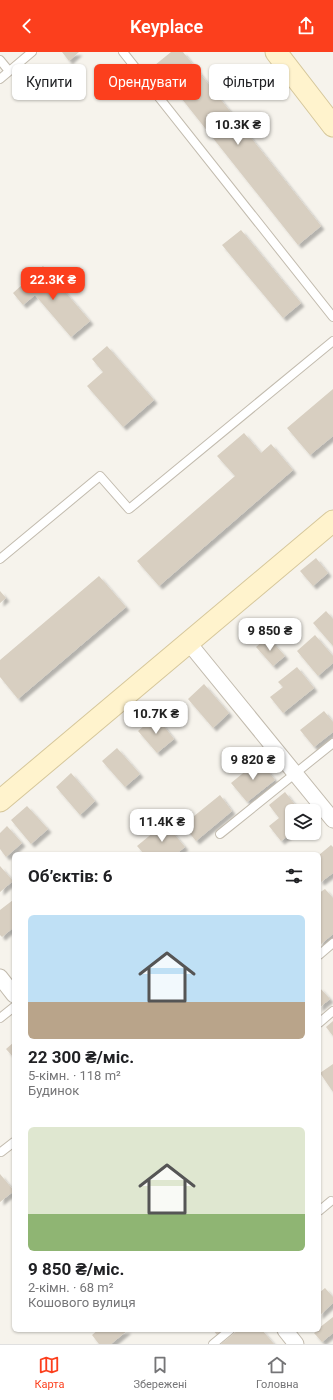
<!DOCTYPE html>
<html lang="uk">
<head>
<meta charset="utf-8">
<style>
	body { margin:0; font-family:Roboto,sans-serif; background:#f2f2f2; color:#202124; height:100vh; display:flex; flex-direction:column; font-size:15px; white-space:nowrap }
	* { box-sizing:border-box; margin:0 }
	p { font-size:13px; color:#757577 }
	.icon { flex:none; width:22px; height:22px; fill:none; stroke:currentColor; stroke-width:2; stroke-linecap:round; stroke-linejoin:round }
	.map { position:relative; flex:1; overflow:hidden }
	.panel { position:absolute; left:12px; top:800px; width:309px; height:480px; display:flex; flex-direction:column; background:#fff; border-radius:6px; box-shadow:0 1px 3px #0004 }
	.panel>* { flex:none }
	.hud { position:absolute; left:12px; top:12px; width:309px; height:36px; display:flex; gap:8px }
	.buttons { position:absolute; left:285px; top:752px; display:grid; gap:8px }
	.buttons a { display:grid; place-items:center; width:36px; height:36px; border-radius:6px; background:#fff; box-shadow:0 1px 3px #0004; font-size:20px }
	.price { position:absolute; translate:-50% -34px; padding:0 9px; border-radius:8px; background:#fff; color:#222; font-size:13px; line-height:26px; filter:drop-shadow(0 1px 2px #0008) }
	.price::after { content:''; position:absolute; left:50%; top:24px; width:12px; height:9px; margin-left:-6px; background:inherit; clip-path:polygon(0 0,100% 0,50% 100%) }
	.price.on { background:#fc3f1d; color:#fff }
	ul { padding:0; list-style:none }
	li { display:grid; align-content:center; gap:8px; height:212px; padding:0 16px }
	li span { display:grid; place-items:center; height:124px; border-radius:6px; color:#555 }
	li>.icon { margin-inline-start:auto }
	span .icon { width:72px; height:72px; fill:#fffc; stroke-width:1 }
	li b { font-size:17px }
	h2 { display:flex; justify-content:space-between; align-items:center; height:48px; padding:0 16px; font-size:17px }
	.tag { padding:0 14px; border-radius:6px; background:#fff; box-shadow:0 1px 3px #0004; font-size:14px; line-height:36px }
	.tag.on { background:#fc3f1d; color:#fff }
	header { display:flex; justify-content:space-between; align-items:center; height:52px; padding:0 16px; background:#fc3f1d; color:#fff; font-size:18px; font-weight:600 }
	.dock { display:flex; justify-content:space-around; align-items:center; height:56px; border-top:1px solid #e0e0e0; background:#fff; font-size:11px; color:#757577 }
	.dock a { display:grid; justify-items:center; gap:2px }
	.dock .on { color:#fc3f1d }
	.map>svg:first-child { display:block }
	.building { fill:#d8cfc1; filter:url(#shadow) }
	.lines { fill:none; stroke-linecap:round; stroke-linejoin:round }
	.lane-casing { stroke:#c2bbae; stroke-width:10 }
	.street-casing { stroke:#c2bbae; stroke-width:17 }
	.secondary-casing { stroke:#d6c79b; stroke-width:23 }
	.lane { stroke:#fff; stroke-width:8 }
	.street { stroke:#fff; stroke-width:15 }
	.secondary { stroke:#fff3cd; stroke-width:21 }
</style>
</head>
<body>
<header><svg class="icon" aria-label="back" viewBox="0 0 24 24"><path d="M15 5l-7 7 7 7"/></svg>Keyplace<svg class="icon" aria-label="share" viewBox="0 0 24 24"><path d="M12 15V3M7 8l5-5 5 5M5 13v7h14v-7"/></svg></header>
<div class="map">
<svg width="333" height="1292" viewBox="0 0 333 1292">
	<defs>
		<filter id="shadow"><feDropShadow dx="3.5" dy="3.5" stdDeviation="1" flood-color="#0004"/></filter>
	</defs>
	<rect width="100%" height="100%" fill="#f6f3ec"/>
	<!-- building -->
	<path class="building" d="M62 0H79L69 9Z
		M171 0H183L321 174 298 193 155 13Z
		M241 178 301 251 283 266 222 193Z
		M43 214 90 269 71 285 35 243 23 253 13 241Z
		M107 294 154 348 123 375 87 334 103 320 92 307Z
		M333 337V384L310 403 287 376Z
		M244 381 261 401 271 392 293 418 159 534 137 509 235 424 217 404Z
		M316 506 328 521 313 534 300 519Z
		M99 524 126 555 18 647 0 625V608Z
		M0 539 6 546 0 551Z
		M326 559 333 567V594L313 571Z
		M315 583 333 604V611L318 624 297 599Z
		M268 585 285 604 273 614 256 595Z
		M297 615 314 636 283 661 270 645 283 635 278 630Z
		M204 632 229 661 213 676 188 647Z
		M324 659 333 670V680L314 695 300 678Z
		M156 664 174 687 157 701 138 679Z
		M117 696 140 722 125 735 102 709Z
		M259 708 275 728 247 750 231 731Z
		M71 721 95 749 80 763 56 735Z
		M285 740 300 759H292V781L281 789 269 774 279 766 269 753Z
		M220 743 232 759 196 789 183 773Z
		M27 754 48 777 31 792 11 768Z
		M165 771 185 795 176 802H144L137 794Z
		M7 774 22 791 6 805 0 797V781Z
		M331 793 333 795V821L321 830 319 828V803Z
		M0 814 13 829 0 840Z
		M325 837 333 846V882L320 893 319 891V841Z
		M13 848 14 875 2 885 0 883V858Z
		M319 935 330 947 319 956Z
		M333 969V984L326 975Z
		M14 990V1006L6 997Z
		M333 1012V1040L320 1021Z
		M0 1122 14 1139 0 1150Z
		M325 1236 333 1245V1251L319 1264V1241Z
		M333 1265V1281L322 1290 314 1281 319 1278V1276Z
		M98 1278H128L111 1292H99L92 1283Z
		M213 1278H225L218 1284Z
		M238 1278H262L274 1292H221Z"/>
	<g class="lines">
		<defs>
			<path id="lane" d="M123 0 333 265
				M0 8 9 19
				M0 27 32 0
				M0 507 100 424 129 457 333 289
				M220 782 333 691
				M319 903 333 891
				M0 966 14 955
				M319 971 333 959
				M1 1100 14 1090
				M319 1159 331 1149
				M213 1292 230 1278"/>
			<path id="street" d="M188 590 333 768
				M0 925 14 943
				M285 1278 296 1292"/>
			<path id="secondary" d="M276 0 333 74
				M0 749 333 469"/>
		</defs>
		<!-- lane casing -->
		<use href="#lane" class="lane-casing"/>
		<!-- street casing -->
		<use href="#street" class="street-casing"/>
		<!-- secondary casing -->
		<use href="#secondary" class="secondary-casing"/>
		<!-- lane -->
		<use href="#lane" class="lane"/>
		<!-- street -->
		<use href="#street" class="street"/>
		<!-- secondary -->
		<use href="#secondary" class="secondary"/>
	</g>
</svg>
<div class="buttons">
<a><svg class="icon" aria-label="layers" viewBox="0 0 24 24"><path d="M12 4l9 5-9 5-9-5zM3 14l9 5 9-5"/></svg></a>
</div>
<b class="price" style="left:238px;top:94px">10.3K ₴</b>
<b class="price on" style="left:53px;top:249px">22.3K ₴</b>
<b class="price" style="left:270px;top:600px">9 850 ₴</b>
<b class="price" style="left:156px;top:683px">10.7K ₴</b>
<b class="price" style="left:253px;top:729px">9 820 ₴</b>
<b class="price" style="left:162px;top:791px">11.4K ₴</b>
<div class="hud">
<a class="tag">Купити</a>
<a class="tag on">Орендувати</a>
<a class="tag">Фільтри</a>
</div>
<section class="panel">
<h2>Об’єктів: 6<svg class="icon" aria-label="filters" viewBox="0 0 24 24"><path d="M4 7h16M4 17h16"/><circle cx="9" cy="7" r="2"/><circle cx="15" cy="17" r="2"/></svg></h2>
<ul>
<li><span style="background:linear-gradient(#bfe0f5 70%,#b9a48a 0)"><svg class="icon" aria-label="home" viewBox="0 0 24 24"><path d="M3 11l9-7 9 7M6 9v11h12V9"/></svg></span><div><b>22 300 ₴/міс.</b><p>5-кімн. · 118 m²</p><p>Будинок</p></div></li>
<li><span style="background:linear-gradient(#dfe7d0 70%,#8fb573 0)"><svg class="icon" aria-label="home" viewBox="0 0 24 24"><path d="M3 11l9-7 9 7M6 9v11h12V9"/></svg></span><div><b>9 850 ₴/міс.</b><p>2-кімн. · 68 m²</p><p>Кошового вулиця</p></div></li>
</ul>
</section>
</div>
<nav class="dock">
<a class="on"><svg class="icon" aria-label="map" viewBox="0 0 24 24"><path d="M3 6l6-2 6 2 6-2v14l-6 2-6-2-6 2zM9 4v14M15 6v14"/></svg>Карта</a>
<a><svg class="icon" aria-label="saved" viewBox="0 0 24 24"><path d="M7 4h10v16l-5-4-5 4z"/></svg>Збережені</a>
<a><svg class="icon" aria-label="home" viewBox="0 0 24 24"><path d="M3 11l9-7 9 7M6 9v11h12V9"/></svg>Головна</a>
</nav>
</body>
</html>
